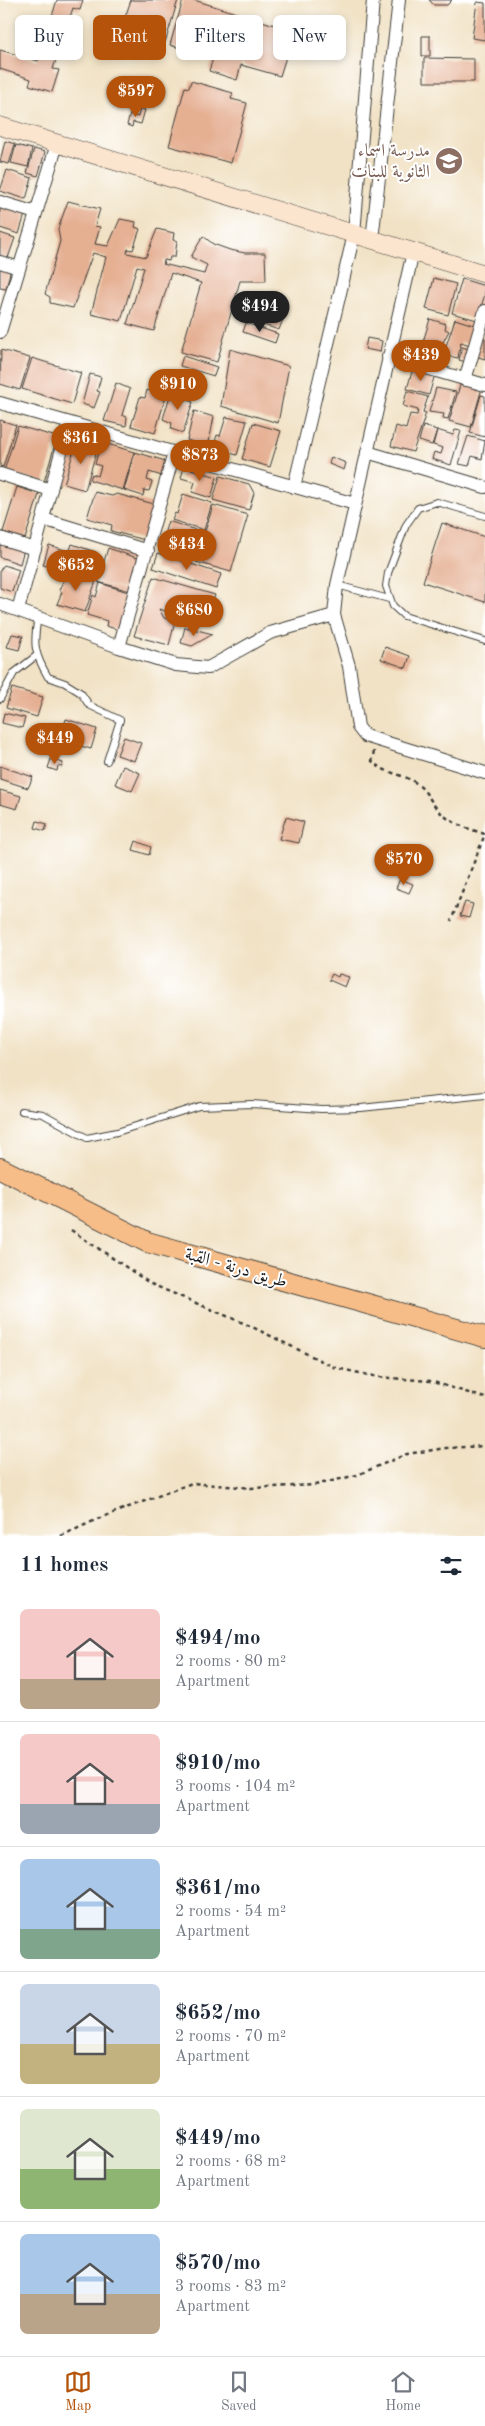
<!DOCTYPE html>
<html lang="en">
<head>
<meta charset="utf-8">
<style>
	body { margin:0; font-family:"Old Standard TT",Amiri,serif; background:#f2f2f3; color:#1f2937; height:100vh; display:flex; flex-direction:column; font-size:19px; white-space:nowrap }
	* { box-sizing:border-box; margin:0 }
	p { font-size:16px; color:#747a83 }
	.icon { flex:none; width:28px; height:28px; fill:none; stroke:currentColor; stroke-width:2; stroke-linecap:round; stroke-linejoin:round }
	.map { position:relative; height:1536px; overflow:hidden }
	.side { display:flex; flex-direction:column; background:#fff; flex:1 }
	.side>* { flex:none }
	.top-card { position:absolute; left:15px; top:15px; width:455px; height:45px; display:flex; gap:10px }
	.price { position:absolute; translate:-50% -42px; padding:0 11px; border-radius:18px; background:#b45309; color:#fff; font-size:16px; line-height:32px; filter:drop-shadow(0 1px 2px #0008) }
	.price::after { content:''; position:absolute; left:50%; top:30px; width:15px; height:11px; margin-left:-8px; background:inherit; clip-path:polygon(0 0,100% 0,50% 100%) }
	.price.selected { background:#222; color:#fff }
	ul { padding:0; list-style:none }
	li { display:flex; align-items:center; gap:15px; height:125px; padding:0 20px }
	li+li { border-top:1px solid #e0e1e3 }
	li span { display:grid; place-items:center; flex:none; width:140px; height:100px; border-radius:8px; color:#555 }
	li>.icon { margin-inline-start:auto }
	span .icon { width:60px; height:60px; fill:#fffc; stroke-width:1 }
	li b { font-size:21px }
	h2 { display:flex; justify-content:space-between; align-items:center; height:60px; padding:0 20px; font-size:21px }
	.pill { padding:0 18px; border-radius:8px; background:#fff; box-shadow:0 2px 8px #0003; font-size:18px; line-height:45px }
	.pill.selected { background:#b45309; color:#fff }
	.dock { display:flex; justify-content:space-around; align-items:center; height:70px; border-top:1px solid #e0e1e3; background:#fff; font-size:14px; color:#747a83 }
	.dock a { display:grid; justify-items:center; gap:2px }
	.dock .selected { color:#b45309 }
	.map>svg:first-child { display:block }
	.building { fill:#e5af92 }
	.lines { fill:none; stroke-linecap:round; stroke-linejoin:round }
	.lane-casing { stroke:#3c3a35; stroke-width:8 }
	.street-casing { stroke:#3c3a35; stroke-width:14 }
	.secondary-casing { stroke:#3c3a35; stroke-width:19 }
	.primary-casing { stroke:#3c3a35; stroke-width:22 }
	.path { stroke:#3c3a35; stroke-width:2.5; stroke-dasharray:4 4; stroke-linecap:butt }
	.lane { stroke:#fff; stroke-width:6 }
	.street { stroke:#fff; stroke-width:12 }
	.secondary { stroke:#fce5cf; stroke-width:18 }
	.primary { stroke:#f7bd88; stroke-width:20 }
	.labels { text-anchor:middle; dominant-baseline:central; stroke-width:4; stroke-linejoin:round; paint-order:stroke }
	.education-label { font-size:18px; fill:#785e54; stroke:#fff; text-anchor:end }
	.street-label { font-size:18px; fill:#1c1c1c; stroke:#fff }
</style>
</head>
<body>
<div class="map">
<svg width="485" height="1536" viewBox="0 0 485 1536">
	<rect width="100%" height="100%" fill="#fff"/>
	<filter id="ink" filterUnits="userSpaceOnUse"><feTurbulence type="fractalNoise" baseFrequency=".02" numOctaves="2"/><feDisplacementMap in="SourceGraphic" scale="10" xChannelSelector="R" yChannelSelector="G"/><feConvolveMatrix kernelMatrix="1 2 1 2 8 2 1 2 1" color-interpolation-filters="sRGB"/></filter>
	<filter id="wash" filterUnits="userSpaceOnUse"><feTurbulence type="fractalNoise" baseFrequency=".0096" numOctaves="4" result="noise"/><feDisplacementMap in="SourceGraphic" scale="20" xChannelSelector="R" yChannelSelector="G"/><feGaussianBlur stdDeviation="1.12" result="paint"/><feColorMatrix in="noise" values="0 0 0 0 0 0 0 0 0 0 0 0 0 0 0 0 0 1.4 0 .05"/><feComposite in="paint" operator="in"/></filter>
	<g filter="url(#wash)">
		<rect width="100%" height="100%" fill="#f1e2c5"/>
		<g id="blocks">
			<!-- building -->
			<path class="building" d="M57 0H83L80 10 73 8 53 69 59 70 52 92 29 85 31 79 0 69V50L38 61Z
				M131 0H178L165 43 121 29Z
				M183 0H194L294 31 280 76 241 65 237 80 209 71 213 58 170 45Z
				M429 0H452L447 5H434Z
				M477 2 485 3V40L472 38Z
				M422 36H430V56H422Z
				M424 58 474 59V82H424Z
				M191 81 233 93 231 99 247 103 231 163 169 146 185 87 189 88Z
				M140 108 145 110 141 124 133 122 132 127 127 125 130 114 138 117Z
				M5 141 15 144 9 164 0 162Z
				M16 145 32 149 28 167 11 163Z
				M34 149 45 152 38 176 27 173Z
				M7 170 32 178 26 199 0 191Z
				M68 201 100 209 95 226 100 227 95 244 108 246 120 219 136 222 135 227 140 229 133 250 128 249 127 253 146 257 157 229 174 233 173 240 177 241 175 257H170L169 261 164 260 163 264 204 274 207 265 191 257 203 236 213 244 230 250 245 253H265L266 281H240L217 362 181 352 201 283 171 273 154 331 127 324 144 268 137 266 121 321 91 314 106 257 93 253 73 308 50 303V297L45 294 60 241 58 229Z
				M0 206 25 214 19 234 0 228Z
				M0 233 15 238 8 258 0 256Z
				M0 265 11 268 6 289 0 288Z
				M434 278 456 284 448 315 426 309Z
				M462 279 485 286V294L477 320 452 313Z
				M252 296 287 308 279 330 245 319Z
				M430 319 446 324 445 329 449 331 442 344 444 345 442 352 422 345Z
				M455 319 477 326 470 345 461 342 458 358 443 355Z
				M246 323 278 334 275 343 243 332Z
				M481 337 485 338V359L475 356Z
				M367 338 382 341 380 352 365 349Z
				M462 347 472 350 466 362 459 360Z
				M230 349 289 366 278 423 221 406Z
				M1 350 30 358 20 390 0 384Z
				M183 356 217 367 214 376 180 366Z
				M32 358 81 373 72 404 22 389Z
				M413 368 435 374 429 395 407 389Z
				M90 374 101 377 97 391 100 392 94 408 82 404Z
				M461 382 482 388 471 427 449 421Z
				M116 383 130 389 122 415 127 417 126 426 104 421Z
				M436 388 456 392 448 419 443 418 444 414 429 412Z
				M172 389 185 393 183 399 193 402 183 433 171 429 172 423 163 419Z
				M147 390 166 396 155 433 131 426 140 397 145 398Z
				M407 391 428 397 423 412 426 413 413 452 391 446 396 426 406 429 410 414 417 415 418 410 403 406Z
				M481 395 485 396V437L470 433Z
				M194 411 214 417 208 447 187 440Z
				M226 417 247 421 237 455 213 448 217 435 220 436Z
				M0 420 16 425 3 467 0 466Z
				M253 423 281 431 270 467 242 459Z
				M18 426 57 437 44 482 4 471Z
				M423 426 437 430 432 445 419 441Z
				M437 430 453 435 455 430 461 431 451 465 432 459 434 452 441 454 443 448 433 445Z
				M468 436 485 441 482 459 472 456 469 466 459 464Z
				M77 440 98 446 85 490 64 484Z
				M101 442 134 452 123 490 90 480 92 474 98 476 101 466 95 464Z
				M135 452 169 462 165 477 149 472 147 480 152 482 149 491 144 490 143 496 124 490Z
				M331 457 346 463 344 470 329 464Z
				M184 467 217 477 211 498 192 492 195 482 181 478Z
				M220 476 249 484 254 493 249 510 213 500Z
				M17 487 39 494 25 539 3 532Z
				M95 492 112 496 117 494 154 504 145 540 111 531 112 525 87 518Z
				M183 494 212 503 204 530 172 520 175 513 177 514Z
				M213 505 248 515 231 572 196 562Z
				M168 521 202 532 194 561 159 551Z
				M442 523 485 537V602L423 582Z
				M0 541 24 549 20 564 0 557Z
				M72 544 96 552 89 575 64 568Z
				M49 545 65 550 58 569 43 565Z
				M108 548 140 559 130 591 98 582Z
				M158 553 221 574 216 589 153 568Z
				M4 565 19 570 12 592 0 588V570Z
				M67 573 96 581 85 612 57 604 62 592 59 590Z
				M153 577 215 595 208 617 202 615 200 622 159 609 164 618 175 622 169 645 134 636Z
				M100 583 131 593 119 630 106 626 107 621 87 615 93 595 96 597Z
				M185 627 213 634 192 646 181 643Z
				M12 634 23 636 19 650 7 647Z
				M385 647 410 656 406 668 381 659Z
				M12 688 43 697 37 717 6 708Z
				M4 713 25 718 22 728 2 723Z
				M66 719 97 729 91 749 60 740Z
				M124 737 141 743 134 761 117 755Z
				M51 759 63 763 62 767 58 766 57 771 48 768Z
				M0 766 33 777 28 788 0 779Z
				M123 766 140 773 132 791 115 784Z
				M0 790 21 796 17 809 0 804Z
				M286 817 304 822 299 843 279 839Z
				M37 821 47 824 45 831 35 828Z
				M136 841 151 847 149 855 133 850Z
				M400 879 413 884 409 893 396 888Z
				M465 902 473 904 469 918 460 916Z
				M332 974 338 977 339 974 349 977 345 987 329 980Z"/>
		</g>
	</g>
	<g filter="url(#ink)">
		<use href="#blocks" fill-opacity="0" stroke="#3c3a35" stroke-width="1"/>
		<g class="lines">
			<defs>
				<path id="lane" d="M485 516 437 502 418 508 406 525 388 573 386 586 393 606 404 616 485 641
					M337 585 389 599
					M38 617C33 644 34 653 48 677L65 683 81 693 89 705 120 720 107 761
					M0 699 14 673 36 656
					M22 1111 43 1114 87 1138 117 1132 199 1106 252 1104 321 1109 361 1108 485 1095"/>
				<path id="street" d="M0 202 36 213
					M372 240 399 0
					M413 252 337 585 334 615 349 666 358 727 365 736 485 773
					M0 262 19 268
					M0 332 57 144
					M388 357 485 385
					M465 380 485 311
					M0 403 355 504
					M367 452 485 487
					M0 474 51 490
					M294 487 354 234 373 0
					M43 519 148 551
					M0 538 35 549
					M0 604 119 647 176 665 208 668 270 633 334 615
					M18 610 69 423
					M119 647 174 453"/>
				<path id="secondary" d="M0 126 485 274"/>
				<path id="primary" d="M0 1168 147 1242 485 1337"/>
			</defs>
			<!-- lane casing -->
			<use href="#lane" class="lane-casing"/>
			<!-- street casing -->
			<use href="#street" class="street-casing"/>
			<!-- secondary casing -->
			<use href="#secondary" class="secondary-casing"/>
			<!-- primary casing -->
			<use href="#primary" class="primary-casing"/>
			<!-- path -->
			<path class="path" d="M374 751 372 761C384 774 402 773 416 783 427 791 431 803 440 812 452 824 469 829 485 834L451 921
				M71 1230 151 1284 248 1325 336 1368 378 1377 430 1381 485 1398
				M61 1536 100 1518 192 1483 251 1488 315 1485 357 1475 407 1454 446 1448 485 1446"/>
			<!-- lane -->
			<use href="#lane" class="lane"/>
			<!-- street -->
			<use href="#street" class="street"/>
			<!-- secondary -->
			<use href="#secondary" class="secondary"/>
			<!-- primary -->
			<use href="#primary" class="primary"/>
		</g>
	</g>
	<!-- icons -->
	<defs>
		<symbol id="school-disc" viewBox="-11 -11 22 22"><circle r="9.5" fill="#8d6e63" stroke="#fff"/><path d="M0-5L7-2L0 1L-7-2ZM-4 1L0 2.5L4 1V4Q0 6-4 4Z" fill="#fff"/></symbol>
	</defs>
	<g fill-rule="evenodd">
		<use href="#school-disc" x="433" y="145" width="32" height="32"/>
	</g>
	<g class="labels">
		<!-- education labels -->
		<g class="education-label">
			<text x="430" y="151">مدرسة اسماء<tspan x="430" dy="21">الثانوية للبنات</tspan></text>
		</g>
		<!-- street labels -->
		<g class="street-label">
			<text transform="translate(236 1268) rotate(16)">طريق درنة - القبة</text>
		</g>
	</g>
</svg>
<b class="price" style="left:136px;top:118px">$597</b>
<b class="price selected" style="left:260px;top:333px">$494</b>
<b class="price" style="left:421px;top:382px">$439</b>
<b class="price" style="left:178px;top:411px">$910</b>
<b class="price" style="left:81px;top:465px">$361</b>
<b class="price" style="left:200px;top:482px">$873</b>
<b class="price" style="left:187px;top:571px">$434</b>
<b class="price" style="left:76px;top:592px">$652</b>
<b class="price" style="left:194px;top:637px">$680</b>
<b class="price" style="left:55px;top:765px">$449</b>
<b class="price" style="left:404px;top:886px">$570</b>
<div class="top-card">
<a class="pill">Buy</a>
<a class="pill selected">Rent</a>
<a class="pill">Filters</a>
<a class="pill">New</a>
</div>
</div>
<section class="side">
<h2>11 homes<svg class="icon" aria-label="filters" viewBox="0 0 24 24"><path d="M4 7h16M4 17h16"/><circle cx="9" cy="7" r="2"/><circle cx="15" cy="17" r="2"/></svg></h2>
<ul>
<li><span style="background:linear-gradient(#f6c9c9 70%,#b9a48a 0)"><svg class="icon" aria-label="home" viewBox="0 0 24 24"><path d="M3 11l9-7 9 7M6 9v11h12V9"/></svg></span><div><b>$494/mo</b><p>2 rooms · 80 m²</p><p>Apartment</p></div></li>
<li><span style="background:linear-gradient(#f6c9c9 70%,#9aa5b1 0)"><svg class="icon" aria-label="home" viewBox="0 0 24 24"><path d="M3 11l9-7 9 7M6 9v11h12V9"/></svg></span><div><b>$910/mo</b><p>3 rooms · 104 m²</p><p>Apartment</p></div></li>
<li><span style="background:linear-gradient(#a9c7e8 70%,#7fa58c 0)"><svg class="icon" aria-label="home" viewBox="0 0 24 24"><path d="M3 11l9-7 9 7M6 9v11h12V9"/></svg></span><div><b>$361/mo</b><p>2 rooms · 54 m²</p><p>Apartment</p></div></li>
<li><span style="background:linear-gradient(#c9d6e8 60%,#c2b280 0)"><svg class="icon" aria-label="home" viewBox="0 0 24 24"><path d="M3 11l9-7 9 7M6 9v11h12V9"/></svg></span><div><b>$652/mo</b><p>2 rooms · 70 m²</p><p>Apartment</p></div></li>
<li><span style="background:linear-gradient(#dfe7d0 60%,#8fb573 0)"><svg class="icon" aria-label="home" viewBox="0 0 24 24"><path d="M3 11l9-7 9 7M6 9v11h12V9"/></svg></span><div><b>$449/mo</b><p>2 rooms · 68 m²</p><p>Apartment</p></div></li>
<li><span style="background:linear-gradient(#a9c7e8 60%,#b9a48a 0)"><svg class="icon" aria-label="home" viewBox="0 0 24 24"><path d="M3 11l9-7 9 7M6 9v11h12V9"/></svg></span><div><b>$570/mo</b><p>3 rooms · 83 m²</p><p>Apartment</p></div></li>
</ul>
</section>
<nav class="dock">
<a class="selected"><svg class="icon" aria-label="map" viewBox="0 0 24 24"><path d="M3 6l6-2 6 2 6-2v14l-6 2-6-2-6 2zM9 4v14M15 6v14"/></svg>Map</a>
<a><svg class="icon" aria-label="saved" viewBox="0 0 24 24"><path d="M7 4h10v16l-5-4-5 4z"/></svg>Saved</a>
<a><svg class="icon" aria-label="home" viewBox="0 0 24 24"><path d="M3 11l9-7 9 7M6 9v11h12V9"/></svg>Home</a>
</nav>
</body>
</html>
